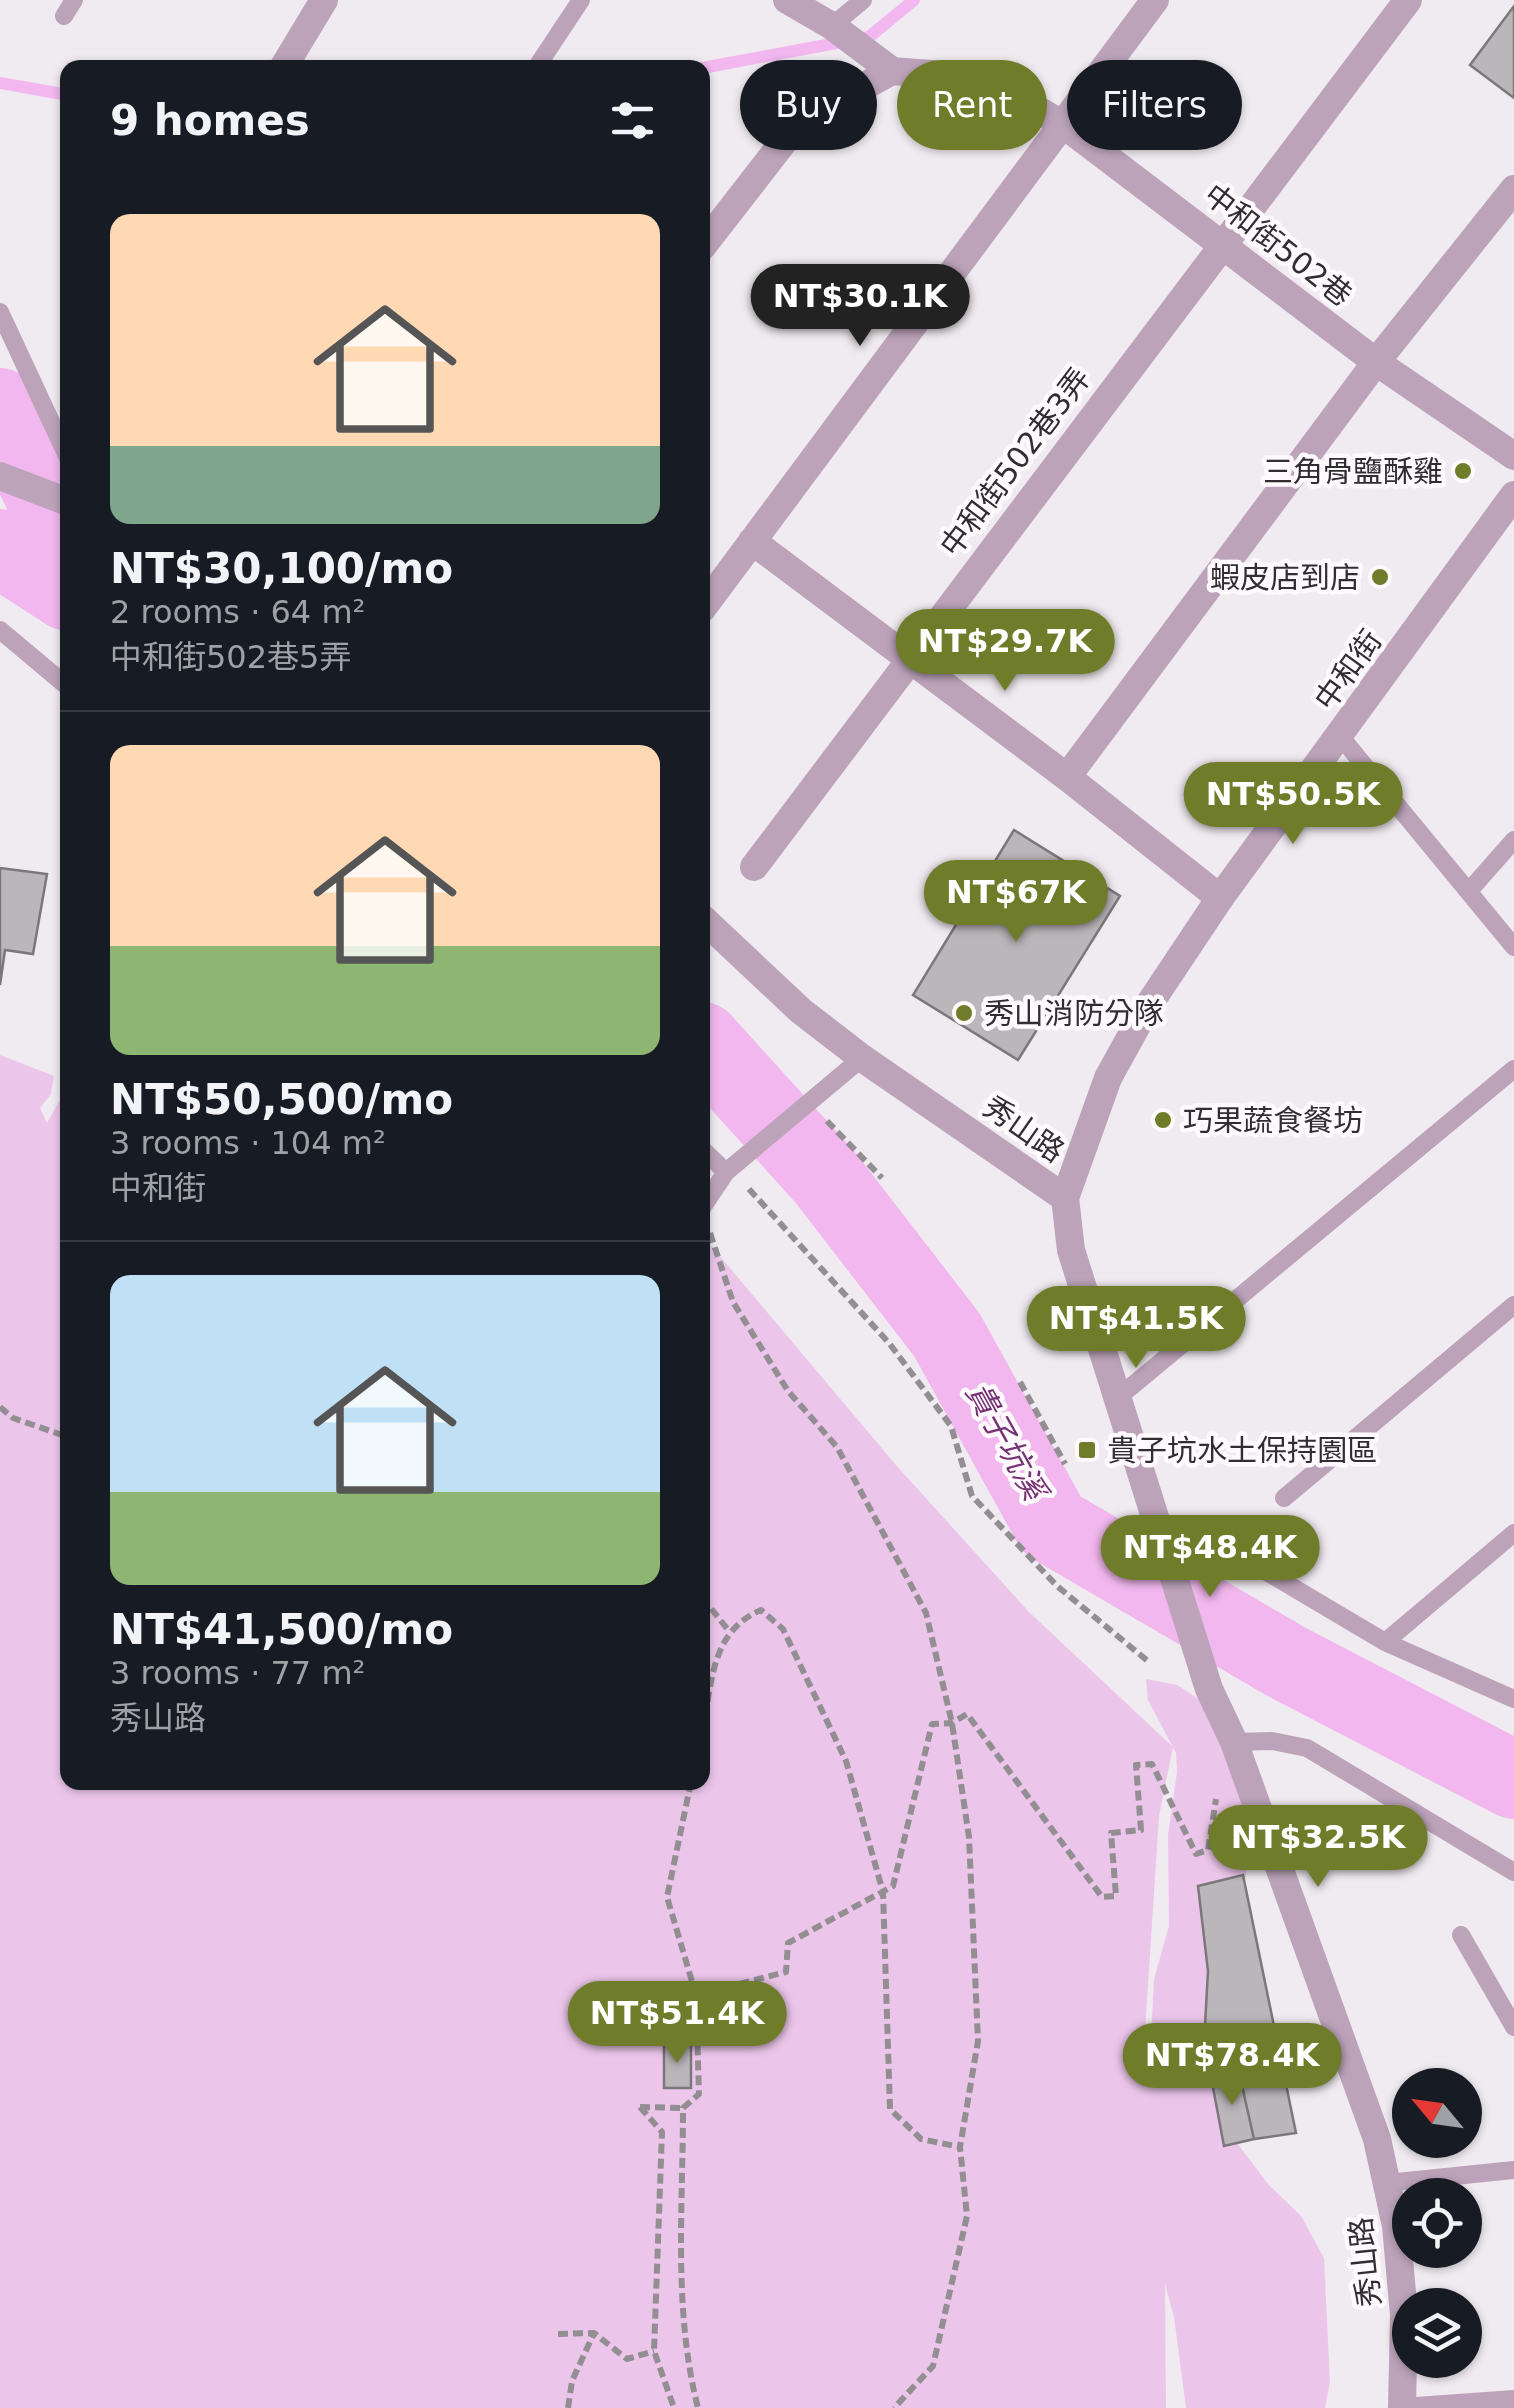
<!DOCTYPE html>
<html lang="en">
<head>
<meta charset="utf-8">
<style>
	body { margin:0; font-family:"DejaVu Sans","Noto Sans TC",sans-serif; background:#242831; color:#f1f3f6; height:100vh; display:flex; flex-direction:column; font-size:38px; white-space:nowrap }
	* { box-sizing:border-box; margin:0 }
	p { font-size:32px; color:#9ea1a6 }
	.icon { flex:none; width:55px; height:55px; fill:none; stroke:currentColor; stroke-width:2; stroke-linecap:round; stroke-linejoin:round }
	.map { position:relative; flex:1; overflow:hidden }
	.sheet { position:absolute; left:60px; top:60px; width:650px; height:1730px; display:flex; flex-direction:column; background:#171b24; border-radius:20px; box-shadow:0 2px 8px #0004 }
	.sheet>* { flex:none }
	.top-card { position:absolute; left:740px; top:60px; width:622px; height:90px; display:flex; gap:20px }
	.needle { width:65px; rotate:299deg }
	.tools { position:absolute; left:1392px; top:2068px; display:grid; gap:20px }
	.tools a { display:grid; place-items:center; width:90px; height:90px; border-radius:50%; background:#171b24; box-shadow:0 2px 8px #0004; font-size:50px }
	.price { position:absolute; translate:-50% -85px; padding:0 22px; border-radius:35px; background:#6f7d2a; color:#fff; font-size:32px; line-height:65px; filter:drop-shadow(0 2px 5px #0008) }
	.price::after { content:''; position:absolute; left:50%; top:60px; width:30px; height:22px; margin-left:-15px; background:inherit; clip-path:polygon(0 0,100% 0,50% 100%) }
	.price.current { background:#222; color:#fff }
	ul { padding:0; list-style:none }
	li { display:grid; align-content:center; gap:20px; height:530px; padding:0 50px }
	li+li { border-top:2px solid #363941 }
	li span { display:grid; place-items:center; height:310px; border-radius:20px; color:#555 }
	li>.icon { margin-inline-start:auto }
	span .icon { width:180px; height:180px; fill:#fffc; stroke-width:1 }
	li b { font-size:42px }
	h2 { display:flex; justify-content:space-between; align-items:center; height:120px; padding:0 50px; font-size:42px }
	.tag { padding:0 35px; border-radius:45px; background:#171b24; box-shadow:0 2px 8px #0004; font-size:35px; line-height:90px }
	.tag.current { background:#6f7d2a; color:#fff }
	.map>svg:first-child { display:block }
	.green { fill:#ecc6ea }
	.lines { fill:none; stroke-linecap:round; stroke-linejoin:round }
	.stream { stroke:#f1b7ee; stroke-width:12 }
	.river { stroke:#f1b7ee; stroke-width:78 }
	.building { fill:#bbb6ba; stroke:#7b777b; stroke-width:2.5 }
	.path { stroke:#928e92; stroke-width:6; stroke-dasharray:10 5; stroke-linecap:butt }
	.service { stroke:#bca3ba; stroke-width:18 }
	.minor { stroke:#bca3ba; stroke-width:28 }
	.tertiary { stroke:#bca3ba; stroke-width:28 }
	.poi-dot { fill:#6f7d2a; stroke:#fef9fd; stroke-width:4 }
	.labels { text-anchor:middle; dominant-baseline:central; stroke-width:9; stroke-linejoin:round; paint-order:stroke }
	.street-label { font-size:30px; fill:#302e30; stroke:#fef9fd }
	.poi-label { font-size:30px; fill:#302e30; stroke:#fef9fd; text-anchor:start }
	.water-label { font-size:32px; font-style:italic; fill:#753374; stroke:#fef9fd }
</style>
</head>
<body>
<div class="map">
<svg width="1514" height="2408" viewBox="0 0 1514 2408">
	<rect width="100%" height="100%" fill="#f0ebf0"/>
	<!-- green -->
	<path class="green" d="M0 1055 54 1076 51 1094 40 1108 47 1123 67 1087 68 1782H702L703 1236 895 1464 1029 1612 1173 1747 1159 1816 1143 2062 1151 2038 1154 1979 1169 1926 1168 1835 1177 1772 1176 1753 1148 1700 1146 1679 1177 1685 1211 1707 1244 1810 1251 1849 1218 2016 1220 2079 1234 2139 1268 2184 1301 2216 1324 2258 1330 2382 1325 2408H1186L1174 2317 1165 2284 1166 2408H0Z"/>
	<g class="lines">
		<!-- stream -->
		<path class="stream" d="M702 68 869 37 914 0
			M0 83 68 95"/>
		<!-- river -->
		<path class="river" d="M0 407 68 544
			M0 548 68 592
			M702 1041 825 1177 947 1335 1052 1525 1285 1661 1514 1780"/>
	</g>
	<!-- building -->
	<path class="building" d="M1514 6V98L1470 65Z
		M1014 830 1120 896 1018 1060 913 995Z
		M0 868 47 874 33 954 5 950 0 985Z
		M1243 1875 1296 2133 1254 2139 1238 2068 1202 2079 1208 1971 1198 1886Z
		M664 2043H691V2088H664Z
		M1238 2068 1254 2139 1224 2146 1211 2077Z"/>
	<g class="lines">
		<!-- path -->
		<path class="path" d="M827 1121 882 1178
			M749 1189 889 1343 951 1426 972 1496 1057 1586 1149 1662
			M710 1233 733 1302 788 1391 837 1447 926 1613 952 1723 969 1837 978 2041 960 2147 967 2216 933 2366 894 2408
			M1020 1382 1065 1464
			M0 1407 13 1418 68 1437
			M702 1597 729 1631
			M702 1731C713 1682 710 1632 761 1610L783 1629 846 1761 883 1892 890 2109 921 2139 960 2147
			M691 1782 667 1897 696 1995 699 2094 683 2108C683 2207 673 2311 698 2408
			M696 1995 786 1972 788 1943 893 1886 932 1724 952 1723 967 1714 1102 1897 1116 1896 1111 1833 1141 1830 1136 1765 1152 1764 1196 1854 1208 1850 1216 1799
			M640 2107 662 2132 654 2351 674 2408
			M640 2107 683 2108
			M558 2334 594 2333 627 2359 654 2351
			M568 2408 572 2381 594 2333"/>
		<!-- service -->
		<path class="service" d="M64 16 74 0
			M832 26 863 0
			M536 68 581 0
			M0 312 68 458
			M0 630 68 687
			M1340 736 1514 947
			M1469 891 1514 840
			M702 1149 726 1172
			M702 1208 726 1172 862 1058
			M1115 1400 1514 1069
			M1284 1498 1514 1305
			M1158 1532 1199 1535 1218 1543 1385 1642 1514 1699
			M1385 1642 1514 1533
			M1234 1742 1272 1741 1307 1748 1514 1872
			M1461 1935 1514 2027
			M1387 2183 1514 2170
			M1402 2407 1514 2399"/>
		<!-- minor -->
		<path class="minor" d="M787 0 832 26 892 71 983 78 1064 125 1376 362 1514 456
			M283 68 324 0
			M702 247 799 122 892 71
			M0 476 68 502
			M752 541 1067 777 1220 898
			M702 609 1155 0
			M1067 777 1376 362 1514 189
			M754 867 1408 0
			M702 918 801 1011 862 1058 1065 1198"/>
		<!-- tertiary -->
		<path class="tertiary" d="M1402 2408 1404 2315 1396 2226 1377 2139 1234 1742 1209 1689 1071 1250 1065 1198 1108 1078 1146 1009 1220 898 1514 495"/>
	</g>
	<!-- markers -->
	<g class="poi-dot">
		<circle cx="1463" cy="471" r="10"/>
		<circle cx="1380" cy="577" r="10"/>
		<circle cx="964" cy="1013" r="10"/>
		<circle cx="1163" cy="1120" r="10"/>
		<rect x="1077" y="1440" width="20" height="20" rx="5"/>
	</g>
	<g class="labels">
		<!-- street labels -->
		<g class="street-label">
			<text transform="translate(1278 245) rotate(38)">中和街502巷</text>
			<text transform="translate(1015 462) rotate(-53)">中和街502巷3弄</text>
			<text transform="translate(1348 670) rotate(-54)">中和街</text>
			<text transform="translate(1024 1129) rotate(35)">秀山路</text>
			<text transform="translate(1365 2262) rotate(-96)">秀山路</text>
		</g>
		<!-- poi labels -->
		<g class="poi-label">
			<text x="1443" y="471" text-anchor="end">三角骨鹽酥雞</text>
			<text x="1360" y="577" text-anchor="end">蝦皮店到店</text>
			<text x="984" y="1013">秀山消防分隊</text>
			<text x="1183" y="1120">巧果蔬食餐坊</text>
			<text x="1107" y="1450">貴子坑水土保持園區</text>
		</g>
		<!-- water labels -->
		<g class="water-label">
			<text transform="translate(1006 1441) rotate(61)">貴子坑溪</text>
		</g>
	</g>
</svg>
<div class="tools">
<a><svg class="needle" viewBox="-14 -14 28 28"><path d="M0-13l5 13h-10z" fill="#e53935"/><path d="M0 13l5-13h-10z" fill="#9ea1a6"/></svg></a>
<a><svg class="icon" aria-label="locate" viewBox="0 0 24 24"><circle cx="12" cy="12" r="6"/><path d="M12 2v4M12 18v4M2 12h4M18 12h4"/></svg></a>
<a><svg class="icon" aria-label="layers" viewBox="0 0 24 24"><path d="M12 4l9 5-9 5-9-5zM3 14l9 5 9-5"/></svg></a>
</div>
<b class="price current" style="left:860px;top:349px">NT$30.1K</b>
<b class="price" style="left:1005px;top:694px">NT$29.7K</b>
<b class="price" style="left:1293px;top:847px">NT$50.5K</b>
<b class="price" style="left:1016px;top:945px">NT$67K</b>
<b class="price" style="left:1136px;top:1371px">NT$41.5K</b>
<b class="price" style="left:1210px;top:1600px">NT$48.4K</b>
<b class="price" style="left:1318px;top:1890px">NT$32.5K</b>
<b class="price" style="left:677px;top:2066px">NT$51.4K</b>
<b class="price" style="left:1232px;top:2108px">NT$78.4K</b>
<div class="top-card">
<a class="tag">Buy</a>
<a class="tag current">Rent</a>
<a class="tag">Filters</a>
</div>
<section class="sheet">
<h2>9 homes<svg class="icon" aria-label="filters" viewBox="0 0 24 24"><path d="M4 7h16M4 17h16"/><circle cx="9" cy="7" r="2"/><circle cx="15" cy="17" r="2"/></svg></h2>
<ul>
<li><span style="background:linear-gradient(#ffd9b3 75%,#7fa58c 0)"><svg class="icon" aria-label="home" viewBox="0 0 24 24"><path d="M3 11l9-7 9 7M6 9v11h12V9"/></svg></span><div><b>NT$30,100/mo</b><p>2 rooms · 64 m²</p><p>中和街502巷5弄</p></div></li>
<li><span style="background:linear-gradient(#ffd9b3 65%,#8fb573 0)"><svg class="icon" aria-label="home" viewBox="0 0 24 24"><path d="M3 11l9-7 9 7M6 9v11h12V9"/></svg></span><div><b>NT$50,500/mo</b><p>3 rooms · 104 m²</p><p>中和街</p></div></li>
<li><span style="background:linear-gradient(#bfe0f5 70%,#8fb573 0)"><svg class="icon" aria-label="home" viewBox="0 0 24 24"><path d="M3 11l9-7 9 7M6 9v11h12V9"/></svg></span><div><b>NT$41,500/mo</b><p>3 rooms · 77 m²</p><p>秀山路</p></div></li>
</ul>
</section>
</div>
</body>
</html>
